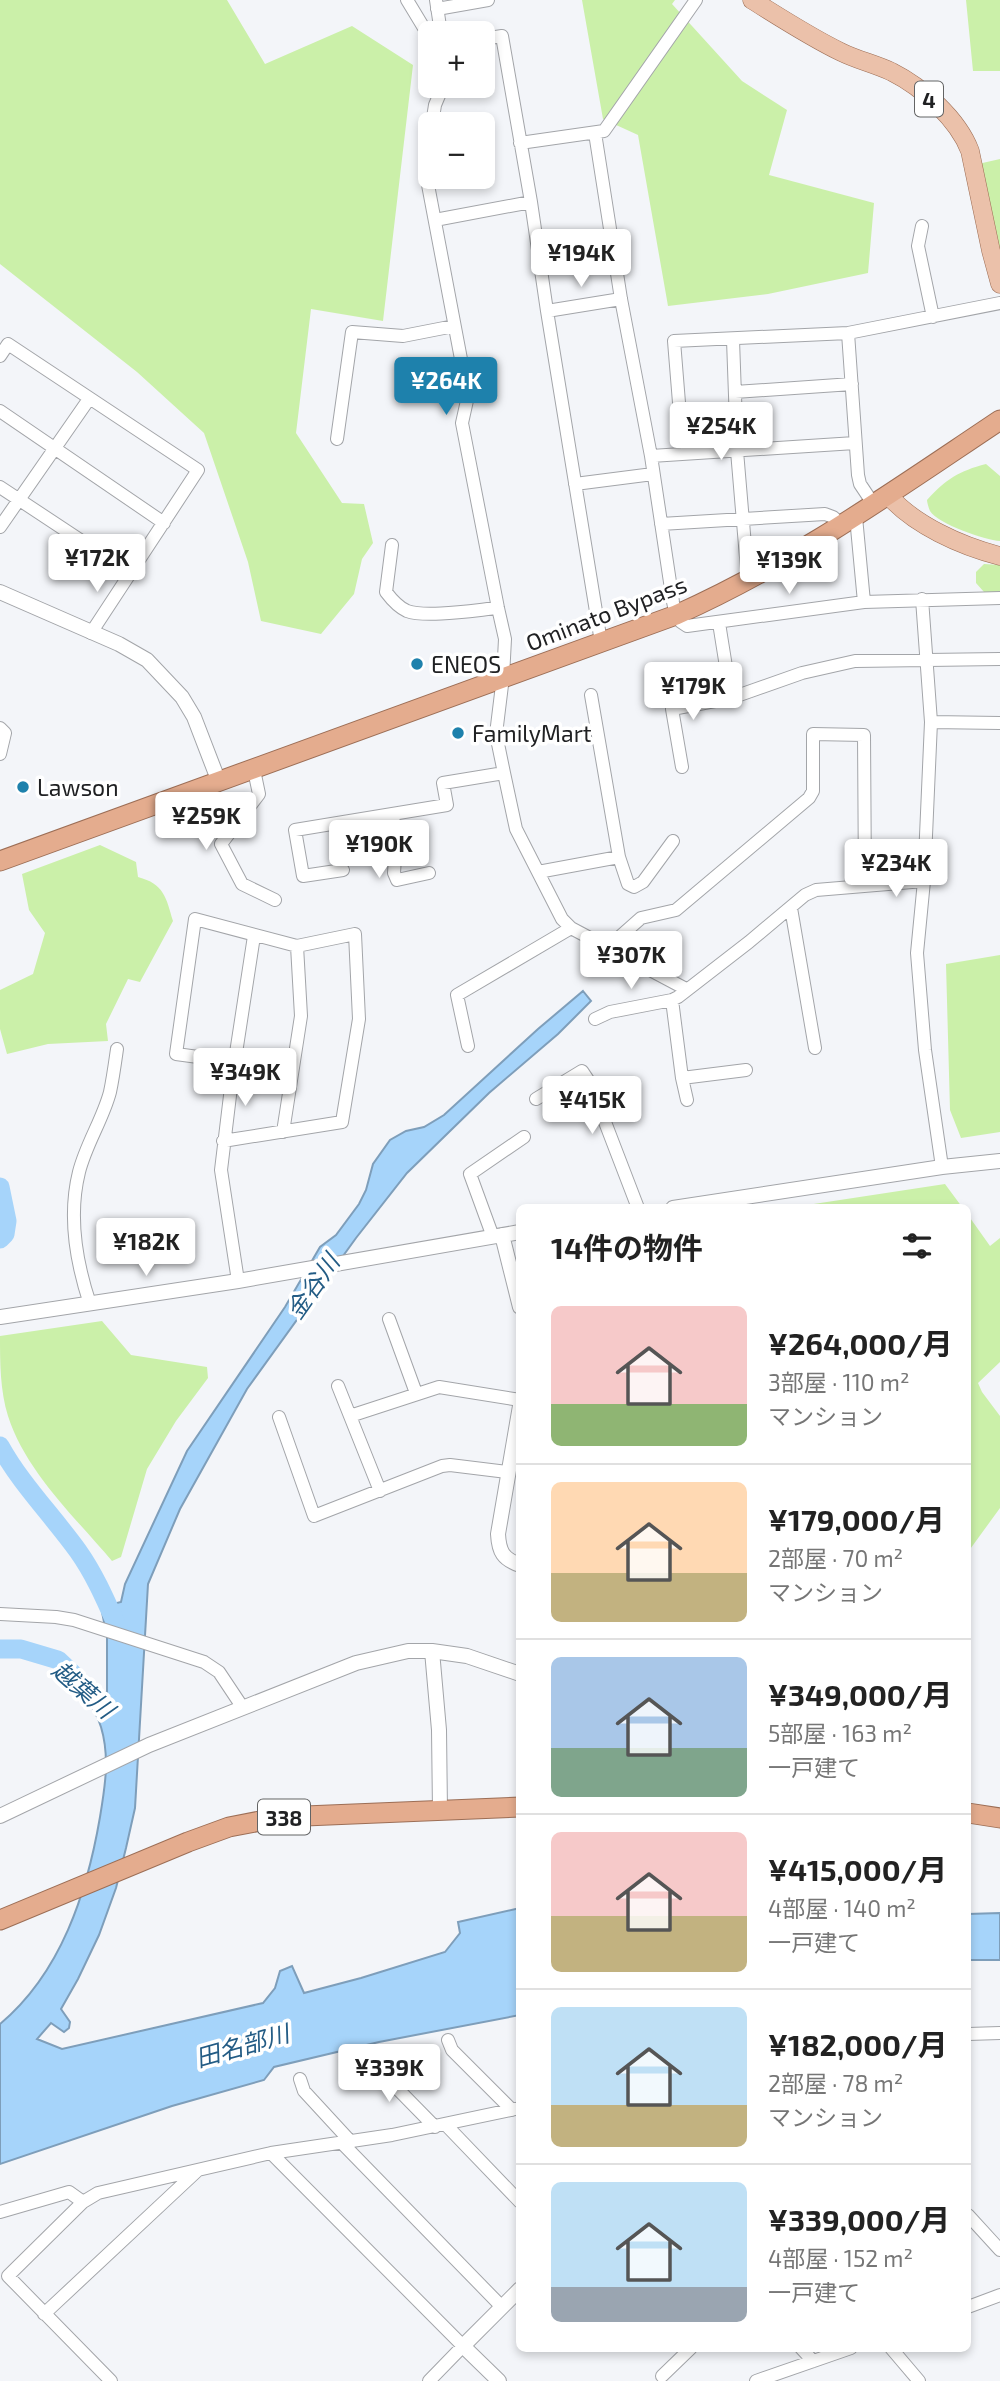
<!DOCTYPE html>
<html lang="ja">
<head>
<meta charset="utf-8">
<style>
	body { margin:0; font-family:"Exo 2","Noto Sans JP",sans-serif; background:#f6f6f6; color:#222; height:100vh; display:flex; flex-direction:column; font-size:26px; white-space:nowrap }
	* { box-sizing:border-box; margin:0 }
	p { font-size:23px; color:#767676 }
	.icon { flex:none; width:38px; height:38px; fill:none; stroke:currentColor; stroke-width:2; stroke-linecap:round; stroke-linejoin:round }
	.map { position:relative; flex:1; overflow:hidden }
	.side { position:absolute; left:516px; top:1204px; width:455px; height:1148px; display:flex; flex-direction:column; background:#fff; border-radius:10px; box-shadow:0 4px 10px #0003 }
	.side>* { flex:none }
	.fabs { position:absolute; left:418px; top:21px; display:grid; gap:14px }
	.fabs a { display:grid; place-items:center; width:77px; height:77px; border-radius:10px; background:#fff; box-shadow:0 4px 10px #0003; font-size:35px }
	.price { position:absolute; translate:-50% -60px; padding:0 16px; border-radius:7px; background:#fff; color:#222; font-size:23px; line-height:46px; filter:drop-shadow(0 2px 4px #0008) }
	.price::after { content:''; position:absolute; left:50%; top:42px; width:21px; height:16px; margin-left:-10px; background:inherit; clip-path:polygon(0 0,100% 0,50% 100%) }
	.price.current { background:#1e81ac; color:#fff }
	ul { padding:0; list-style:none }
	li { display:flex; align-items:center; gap:21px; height:175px; padding:0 35px }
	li+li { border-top:2px solid #e0e0e0 }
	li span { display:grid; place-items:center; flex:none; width:196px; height:140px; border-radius:10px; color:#555 }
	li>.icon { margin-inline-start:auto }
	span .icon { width:84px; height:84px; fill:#fffc; stroke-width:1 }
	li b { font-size:30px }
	h2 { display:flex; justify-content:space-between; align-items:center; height:84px; padding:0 35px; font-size:30px }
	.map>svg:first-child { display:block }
	.green { fill:#cbf0a9 }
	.water { fill:#a6d4fa; stroke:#7e9eba; stroke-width:2 }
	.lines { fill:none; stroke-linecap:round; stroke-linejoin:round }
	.river { stroke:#a6d4fa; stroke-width:19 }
	.minor-casing { stroke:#a3a5a9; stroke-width:14 }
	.tertiary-casing { stroke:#a3a5a9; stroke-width:16 }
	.primary-casing { stroke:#9c6e56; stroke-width:19 }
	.trunk-casing { stroke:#9c6e56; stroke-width:21 }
	.minor { stroke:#fff; stroke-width:12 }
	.tertiary { stroke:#fff; stroke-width:14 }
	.primary { stroke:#ebc1aa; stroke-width:18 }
	.trunk { stroke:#e4ac8e; stroke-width:19 }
	.poi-dot { fill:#1e81ac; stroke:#fff; stroke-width:2.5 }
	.labels { text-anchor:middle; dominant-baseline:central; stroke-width:7; stroke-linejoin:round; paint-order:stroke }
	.shield { fill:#fff; stroke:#636465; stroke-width:2 }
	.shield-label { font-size:21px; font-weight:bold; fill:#202123 }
	.street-label { font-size:23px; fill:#202123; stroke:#fff }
	.poi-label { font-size:23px; fill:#202123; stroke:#fff; text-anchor:start }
	.water-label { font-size:24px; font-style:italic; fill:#235c85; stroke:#fff }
</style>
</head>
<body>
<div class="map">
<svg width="1000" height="2381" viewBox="0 0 1000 2381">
	<rect width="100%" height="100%" fill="#f3f5f9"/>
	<!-- green -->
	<path class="green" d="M0 0H227L265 64 352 26 413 65 383 321 311 309 296 433 342 503 364 504 373 543 362 559 354 594 321 634 261 621 248 562 204 433 137 372 0 264Z
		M582 0H675L672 4 742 81 787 110 769 175 874 203 868 273 768 294 668 306 638 135 603 119Z
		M966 0H1000V71H973Z
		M1000 159V250L997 251 978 164Z
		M986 464 1000 476V541C985 540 938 524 930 511 929 509 927 502 927 500 946 479 959 471 986 464Z
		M984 564 1000 565V592H984L976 583V572Z
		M100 845 136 862 138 877C164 884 166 897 173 921L140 982 128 979 106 1024 108 1041 48 1044 7 1054 0 1029V990L33 974 45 933 29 910 22 874Z
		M1000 955V1132L961 1138 950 1110 946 964Z
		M945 1184 962 1207H794Z
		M968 1215 990 1246 1000 1238V1362L978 1383 982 1392 1000 1416V1508L968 1552Z
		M102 1321 131 1355 207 1367 208 1378 176 1421 147 1469 121 1557 112 1561C75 1517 26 1472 8 1416 0 1391 0 1362 0 1336Z"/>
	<!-- water -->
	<path class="water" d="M583 991 591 1001 558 1034 489 1093 407 1173 356 1238 247 1389 180 1509 148 1584 135 1808 126 1848 116 1888 99 1935 78 1979 61 2009 70 2022 69 2028 64 2032 51 2023 37 2039 62 2049 263 2003 275 1988 280 1971 292 1966 304 1993 361 1978 445 1952 460 1933 458 1922 520 1908V2015L379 2042 274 2067 264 2080 172 2106 0 2164V2024C61 1973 87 1893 100 1817 105 1787 110 1757 101 1727 93 1702 75 1686 59 1666L58 1660 69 1663 98 1695H104L107 1692V1637L101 1607 121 1602 125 1584 187 1451 285 1307 320 1247 336 1235 359 1204 366 1190 373 1164 390 1140 406 1131 424 1127 444 1115 538 1029Z
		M1000 1913V1960H968V1914Z"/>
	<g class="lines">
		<!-- river -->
		<path class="river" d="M0 1187 7 1221 5 1234 0 1239
			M0 1446C21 1484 52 1515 78 1551 95 1575 106 1601 118 1628
			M0 1649H21L58 1660 77 1678"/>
		<defs>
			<path id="minor" d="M407 0 430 38
				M436 0 441 33
				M437 9 488 0
				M483 39 502 36 531 202 547 311 601 642
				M432 124 435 105 443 86
				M430 132 425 169 468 396 462 423 498 608 505 639 503 677 496 734 504 773 516 829 562 919 571 928 686 989
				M595 133 621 299 651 456 673 602 676 615 681 622 687 626 864 602 1000 598
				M520 143 604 131 696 0
				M435 220 531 202
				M922 226 918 246 933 317
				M547 311 621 299
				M848 333 858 475 860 484 874 505
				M733 340 737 451 748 581
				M0 356 8 344 198 470 91 633
				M735 392 852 384
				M0 411 164 523
				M736 413 680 415 674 341 848 333 1000 303
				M337 439 352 332 403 336 454 326
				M651 456 855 443
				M575 484 653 474
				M0 487 130 573
				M856 517 864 602
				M661 524 825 514 833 517 843 526
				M0 527 89 399
				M392 545 386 592C392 600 398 607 407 611 426 618 476 610 498 608
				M922 599 931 722 924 881 917 953 925 1050 942 1167
				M719 623 731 698 802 673 855 661 1000 659
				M591 695 619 857 628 884 634 887 643 882 673 841
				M931 722 1000 723
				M0 728 5 733 0 754
				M682 767 672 709 731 698
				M254 770 259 794 221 844 242 884 275 900
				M393 815 396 842 394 873 397 880 429 873
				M343 870 303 876 295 830 447 805 443 783 504 773
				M538 872 619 857
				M791 908 815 1048
				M606 949 641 918 676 910 809 798 813 791V734L864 735 865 885
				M672 1000 682 1078 687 1100
				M595 1019 610 1012 672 1000 678 997 749 942 805 895 816 890 924 881
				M468 1046 457 995 571 928
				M682 1078 746 1070
				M536 1099 582 1071 590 1083 638 1208
				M283 1132 301 1016 297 946
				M223 1141 342 1122 359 1019 355 934 297 946 195 919 176 1054 235 1062
				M493 1237 470 1174 524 1137
				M238 1281 221 1170 232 1079 254 936
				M90 1304C76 1262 68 1216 79 1172 86 1144 103 1119 110 1092 113 1078 115 1063 117 1049
				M389 1319 416 1393
				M338 1386 380 1491
				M350 1416 439 1387 520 1400
				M279 1417 314 1516 442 1466 450 1465 507 1472
				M0 1614 56 1617 74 1620 204 1662 219 1672 243 1708
				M968 2034 1000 2033
				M448 2040 452 2050 512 2110
				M376 2060 380 2071 435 2127
				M300 2079 304 2091 351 2142
				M446 2125 520 2202
				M342 2143 502 2307
				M271 2153 463 2346 429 2381
				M0 2212 69 2192 83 2202
				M968 2215 1000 2250
				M968 2307 1000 2295
				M44 2314 197 2171
				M801 2348 813 2361
				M891 2348 919 2381
				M662 2376 691 2348
				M111 2381 8 2276 83 2202 98 2193 271 2153 392 2135 520 2108
				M756 2381 851 2348"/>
			<path id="tertiary" d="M0 592 119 644 147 660 182 697 194 717 219 782
				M673 1208 942 1167 1000 1161
				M502 1235 520 1307
				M0 1317 238 1281 520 1232
				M520 1406 498 1534C499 1552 503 1559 520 1565
				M432 1651 439 1730 440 1811
				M0 1816 149 1745 356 1663 408 1651H432L467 1656 520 1674
				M499 2381 463 2346 520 2289"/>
			<path id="primary" d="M752 0C781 18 810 37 841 52 857 60 875 64 892 72 922 87 958 119 970 151L991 251 1000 284
				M888 495C914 525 961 546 1000 556"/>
			<path id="trunk" d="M0 861 676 615C793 563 895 490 1000 420
				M968 1813 1000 1818
				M0 1920 188 1842 229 1827 281 1817 520 1807"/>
		</defs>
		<!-- minor casing -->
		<use href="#minor" class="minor-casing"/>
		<!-- tertiary casing -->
		<use href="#tertiary" class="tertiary-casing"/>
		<!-- primary casing -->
		<use href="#primary" class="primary-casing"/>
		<!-- trunk casing -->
		<use href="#trunk" class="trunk-casing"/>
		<!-- minor -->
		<use href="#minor" class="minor"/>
		<!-- tertiary -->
		<use href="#tertiary" class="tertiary"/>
		<!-- primary -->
		<use href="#primary" class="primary"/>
		<!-- trunk -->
		<use href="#trunk" class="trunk"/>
	</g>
	<!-- markers -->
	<g class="poi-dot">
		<circle cx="417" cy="664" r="7"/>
		<circle cx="458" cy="733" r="7"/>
		<circle cx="23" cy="787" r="7"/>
	</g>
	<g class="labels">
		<!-- shield labels -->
		<g class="shield">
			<rect x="915" y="81.5" width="28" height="35" rx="5"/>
			<rect x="258" y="1799.5" width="52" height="35" rx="5"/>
		</g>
		<g class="shield-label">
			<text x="929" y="99">4</text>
			<text x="284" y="1817">338</text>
		</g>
		<!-- street labels -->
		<g class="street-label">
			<text transform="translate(606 613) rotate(-21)">Ominato Bypass</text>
		</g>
		<!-- poi labels -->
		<g class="poi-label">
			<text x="431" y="664">ENEOS</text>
			<text x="472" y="733">FamilyMart</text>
			<text x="37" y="787">Lawson</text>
		</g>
		<!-- water labels -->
		<g class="water-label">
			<text transform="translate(312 1286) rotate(-55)">金谷川</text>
			<text transform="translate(84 1689) rotate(41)">越葉川</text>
			<text transform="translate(242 2045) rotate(-16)">田名部川</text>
		</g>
	</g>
</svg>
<div class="fabs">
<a>+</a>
<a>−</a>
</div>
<b class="price" style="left:581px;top:289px">¥194K</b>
<b class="price current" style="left:446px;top:417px">¥264K</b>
<b class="price" style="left:721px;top:462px">¥254K</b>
<b class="price" style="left:97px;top:594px">¥172K</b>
<b class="price" style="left:789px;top:596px">¥139K</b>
<b class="price" style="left:693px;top:722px">¥179K</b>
<b class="price" style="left:206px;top:852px">¥259K</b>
<b class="price" style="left:379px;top:880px">¥190K</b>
<b class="price" style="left:896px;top:899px">¥234K</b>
<b class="price" style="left:631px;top:991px">¥307K</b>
<b class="price" style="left:245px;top:1108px">¥349K</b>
<b class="price" style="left:592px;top:1136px">¥415K</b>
<b class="price" style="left:146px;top:1278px">¥182K</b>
<b class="price" style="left:389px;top:2104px">¥339K</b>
<section class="side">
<h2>14件の物件<svg class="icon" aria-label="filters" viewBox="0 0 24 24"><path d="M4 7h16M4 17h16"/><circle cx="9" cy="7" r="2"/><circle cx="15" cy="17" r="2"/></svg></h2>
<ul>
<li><span style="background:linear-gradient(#f6c9c9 70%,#8fb573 0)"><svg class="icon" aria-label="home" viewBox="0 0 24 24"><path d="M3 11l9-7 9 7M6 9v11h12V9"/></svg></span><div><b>¥264,000/月</b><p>3部屋 · 110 m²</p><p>マンション</p></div></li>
<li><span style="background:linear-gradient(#ffd9b3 65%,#c2b280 0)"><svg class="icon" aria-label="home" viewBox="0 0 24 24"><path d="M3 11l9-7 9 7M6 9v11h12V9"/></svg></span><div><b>¥179,000/月</b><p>2部屋 · 70 m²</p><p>マンション</p></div></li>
<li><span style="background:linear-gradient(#a9c7e8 65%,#7fa58c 0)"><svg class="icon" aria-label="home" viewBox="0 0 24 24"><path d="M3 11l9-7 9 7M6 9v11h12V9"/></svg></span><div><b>¥349,000/月</b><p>5部屋 · 163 m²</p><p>一戸建て</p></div></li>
<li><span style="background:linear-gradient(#f6c9c9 60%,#c2b280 0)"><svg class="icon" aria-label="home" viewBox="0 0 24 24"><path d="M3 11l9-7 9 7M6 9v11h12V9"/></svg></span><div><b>¥415,000/月</b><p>4部屋 · 140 m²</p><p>一戸建て</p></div></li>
<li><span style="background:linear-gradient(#bfe0f5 70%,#c2b280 0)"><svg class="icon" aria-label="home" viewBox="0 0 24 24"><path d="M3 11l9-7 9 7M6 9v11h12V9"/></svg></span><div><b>¥182,000/月</b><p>2部屋 · 78 m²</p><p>マンション</p></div></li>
<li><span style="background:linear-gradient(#bfe0f5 75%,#9aa5b1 0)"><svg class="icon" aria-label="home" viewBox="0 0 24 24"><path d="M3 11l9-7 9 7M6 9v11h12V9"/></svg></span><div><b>¥339,000/月</b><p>4部屋 · 152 m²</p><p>一戸建て</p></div></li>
</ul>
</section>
</div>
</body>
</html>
